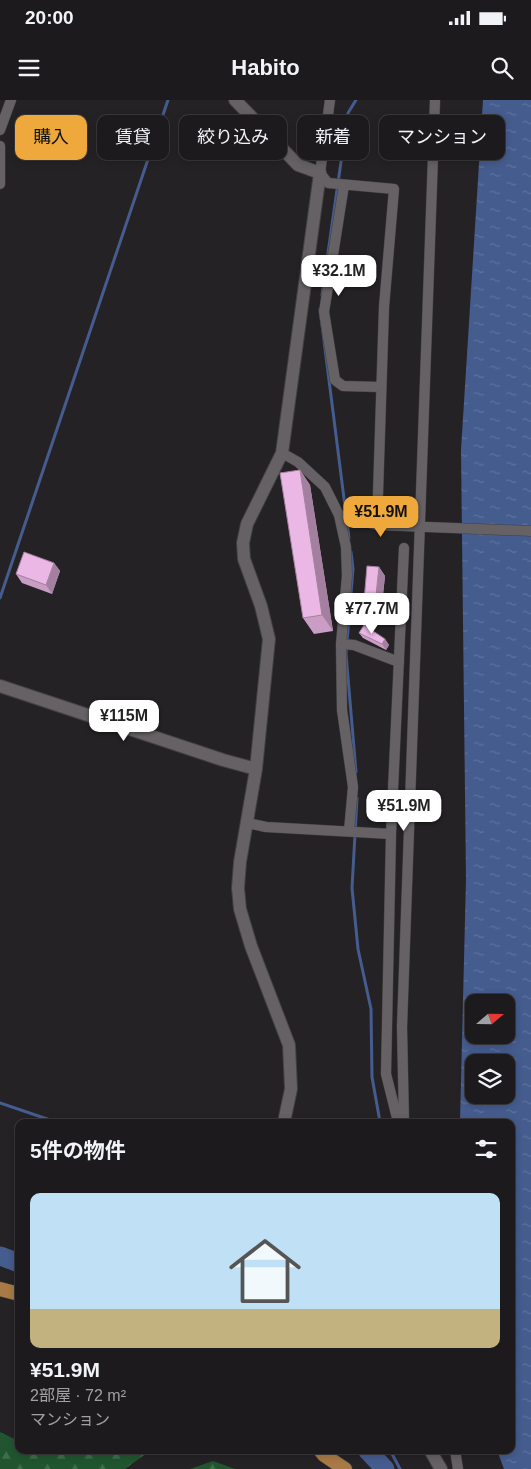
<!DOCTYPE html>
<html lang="ja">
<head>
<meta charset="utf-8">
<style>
	body { margin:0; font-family:Arial,"Noto Sans JP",sans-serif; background:#292729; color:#f1f3f6; height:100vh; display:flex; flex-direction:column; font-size:19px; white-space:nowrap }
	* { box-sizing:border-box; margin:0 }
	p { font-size:16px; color:#a0a1a3 }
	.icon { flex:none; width:28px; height:28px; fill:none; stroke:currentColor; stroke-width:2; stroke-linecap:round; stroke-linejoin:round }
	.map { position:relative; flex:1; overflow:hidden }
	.panel { position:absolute; left:15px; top:1019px; width:500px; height:335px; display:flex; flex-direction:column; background:#1c1a1c; border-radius:10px; box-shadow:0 2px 8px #0003,0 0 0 1px #3a383b }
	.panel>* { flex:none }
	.top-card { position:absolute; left:15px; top:15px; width:501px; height:45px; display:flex; gap:10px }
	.needle { width:32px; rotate:70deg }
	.fabs { position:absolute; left:465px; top:894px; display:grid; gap:10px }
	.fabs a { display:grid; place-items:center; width:50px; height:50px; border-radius:10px; background:#1c1a1c; box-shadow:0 2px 8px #0003,0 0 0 1px #3a383b; font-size:25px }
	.price { position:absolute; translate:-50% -42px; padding:0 11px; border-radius:10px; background:#fff; color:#222; font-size:16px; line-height:32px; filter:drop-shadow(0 1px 2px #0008) }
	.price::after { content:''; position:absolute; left:50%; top:30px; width:15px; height:11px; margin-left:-8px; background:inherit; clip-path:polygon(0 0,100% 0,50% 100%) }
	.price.current { background:#eea83c; color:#111 }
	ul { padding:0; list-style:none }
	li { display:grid; align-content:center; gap:10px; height:265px; padding:0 15px }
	li span { display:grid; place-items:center; height:155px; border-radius:10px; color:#555 }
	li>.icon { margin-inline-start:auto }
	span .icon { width:90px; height:90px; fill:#fffc; stroke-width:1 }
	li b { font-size:21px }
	h2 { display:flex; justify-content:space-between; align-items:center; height:60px; padding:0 15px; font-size:21px }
	.chip { padding:0 18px; border-radius:10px; background:#1c1a1c; box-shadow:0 2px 8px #0003,0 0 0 1px #3a383b; font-size:18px; line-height:45px }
	.chip.current { background:#eea83c; color:#111 }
	.status { display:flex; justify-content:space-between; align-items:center; height:35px; padding:0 25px; background:#1c1a1c; direction:ltr }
	.status svg { height:14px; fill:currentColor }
	header { display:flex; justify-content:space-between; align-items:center; height:65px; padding:0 15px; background:#1c1a1c; font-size:22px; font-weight:700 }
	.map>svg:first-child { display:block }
	.forest { fill:url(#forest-firs) }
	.water { fill:url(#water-ripples); fill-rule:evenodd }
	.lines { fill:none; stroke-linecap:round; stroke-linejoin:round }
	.stream { stroke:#455c8e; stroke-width:3 }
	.river { stroke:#455c8e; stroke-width:19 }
	.minor-casing { stroke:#424042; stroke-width:11 }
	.tertiary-casing { stroke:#424042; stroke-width:14 }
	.primary-casing { stroke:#424042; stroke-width:15 }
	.minor { stroke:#656165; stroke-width:10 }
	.tertiary { stroke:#656165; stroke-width:12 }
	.primary { stroke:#a87a45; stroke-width:14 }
	.wall { fill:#ca9dc5 }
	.shaded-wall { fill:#a480a0 }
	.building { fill:#ebb7e5; stroke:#a480a0 }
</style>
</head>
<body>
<div class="status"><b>20:00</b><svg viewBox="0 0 49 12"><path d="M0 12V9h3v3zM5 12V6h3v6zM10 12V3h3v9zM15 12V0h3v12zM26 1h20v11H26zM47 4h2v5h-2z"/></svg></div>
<header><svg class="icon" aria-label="menu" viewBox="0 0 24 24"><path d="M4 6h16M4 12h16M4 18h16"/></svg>Habito<svg class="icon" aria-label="search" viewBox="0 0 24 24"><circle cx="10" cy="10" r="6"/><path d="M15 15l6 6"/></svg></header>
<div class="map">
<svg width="531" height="1369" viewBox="0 0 531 1369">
	<defs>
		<pattern id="forest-firs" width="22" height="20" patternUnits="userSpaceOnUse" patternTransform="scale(1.25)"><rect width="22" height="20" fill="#20552f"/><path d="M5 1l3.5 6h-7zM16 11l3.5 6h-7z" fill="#406d4c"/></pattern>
		<pattern id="water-ripples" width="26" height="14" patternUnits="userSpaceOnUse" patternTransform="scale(1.25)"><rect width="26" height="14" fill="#455c8e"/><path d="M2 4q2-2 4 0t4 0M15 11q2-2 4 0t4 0" fill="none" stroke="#5f729d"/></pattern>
	</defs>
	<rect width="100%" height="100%" fill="#252225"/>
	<!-- forest -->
	<path class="forest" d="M0 1332 19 1341V1350H151L125 1369H0Z
		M213 1361 235 1369H190Z"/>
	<!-- water -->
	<path class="water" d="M483 0H531V1369H504L497 1350H511V1022H460L466 779 461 350ZM474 902H506V935H474ZM474 962H506V995H474Z"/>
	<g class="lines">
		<!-- stream -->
		<path class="stream" d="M322 195 348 13 356 0
			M320 209 349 438
			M351 452 353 469 346 554 356 672
			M0 498 168 0
			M357 698 352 788 358 849 371 909 372 977 380 1022
			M0 1003 56 1022
			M390 1350 400 1369"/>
		<!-- river -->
		<path class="river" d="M0 1156 19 1163
			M367 1350 385 1369"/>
		<defs>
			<path id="minor" d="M330 0 320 73 328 83 394 89 384 207 377 425
				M0 30 11 0
				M0 46V84
				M344 85 324 212 335 280 343 286 381 287
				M282 353 298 362 325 387 339 415 346 447 347 476 341 544 342 610 353 687 349 731
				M339 415 377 425 531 431
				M341 544 354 545 399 562
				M247 723 266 727 391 734
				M397 1018 386 974 391 734 404 448
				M404 1022 402 927 435 0
				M455 1350 458 1369"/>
			<path id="tertiary" d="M235 0 298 65 320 73 282 353 247 424 243 443 244 459 261 506 269 539 256 669 240 762 238 788 240 809 251 846 289 945 291 989 284 1022
				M0 586 223 660 256 669
				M430 1350 441 1369"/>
			<path id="primary" d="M0 1189 19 1194
				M320 1350 324 1355 345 1369"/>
		</defs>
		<!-- minor casing -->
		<use href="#minor" class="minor-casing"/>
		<!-- tertiary casing -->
		<use href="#tertiary" class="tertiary-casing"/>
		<!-- primary casing -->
		<use href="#primary" class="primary-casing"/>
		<!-- minor -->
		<use href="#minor" class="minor"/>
		<!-- tertiary -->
		<use href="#tertiary" class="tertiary"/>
		<!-- primary -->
		<use href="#primary" class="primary"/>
	</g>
	<!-- wall -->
	<path class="wall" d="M300 370 310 385 333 531 314 534 303 518Z
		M54 463 60 471 52 494 22 483 16 474Z
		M379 467 385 476 380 523 369 522 363 513Z
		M359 533 385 539 389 545 386 550 363 538Z"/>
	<!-- shaded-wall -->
	<path class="shaded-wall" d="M300 370 310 385 333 531 322 515Z
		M54 463 60 471 52 494 46 485Z
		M379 467 385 476 380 523 374 514Z
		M385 539 389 545 386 550 382 544Z"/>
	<!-- building -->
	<path class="building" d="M300 370 322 515 303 518 280 373Z
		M24 452 54 463 46 485 16 474Z
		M367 466 379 467 374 514 363 513Z
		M364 525 385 539 382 544 359 533Z"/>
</svg>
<div class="fabs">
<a><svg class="needle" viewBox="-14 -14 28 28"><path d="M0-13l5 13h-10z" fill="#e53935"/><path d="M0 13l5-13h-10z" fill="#a0a1a3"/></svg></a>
<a><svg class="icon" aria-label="layers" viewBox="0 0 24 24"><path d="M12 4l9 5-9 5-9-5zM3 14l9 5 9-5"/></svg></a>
</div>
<b class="price" style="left:339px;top:197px">¥32.1M</b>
<b class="price current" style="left:381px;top:438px">¥51.9M</b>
<b class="price" style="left:372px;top:535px">¥77.7M</b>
<b class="price" style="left:124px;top:642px">¥115M</b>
<b class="price" style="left:404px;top:732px">¥51.9M</b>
<div class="top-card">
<a class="chip current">購入</a>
<a class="chip">賃貸</a>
<a class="chip">絞り込み</a>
<a class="chip">新着</a>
<a class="chip">マンション</a>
</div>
<section class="panel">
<h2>5件の物件<svg class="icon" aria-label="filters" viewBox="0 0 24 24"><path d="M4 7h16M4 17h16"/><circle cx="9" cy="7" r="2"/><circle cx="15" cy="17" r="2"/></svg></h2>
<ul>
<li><span style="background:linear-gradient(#bfe0f5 75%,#c2b280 0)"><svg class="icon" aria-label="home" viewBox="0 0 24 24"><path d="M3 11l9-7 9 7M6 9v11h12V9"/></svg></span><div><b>¥51.9M</b><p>2部屋 · 72 m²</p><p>マンション</p></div></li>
</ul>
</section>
</div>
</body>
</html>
